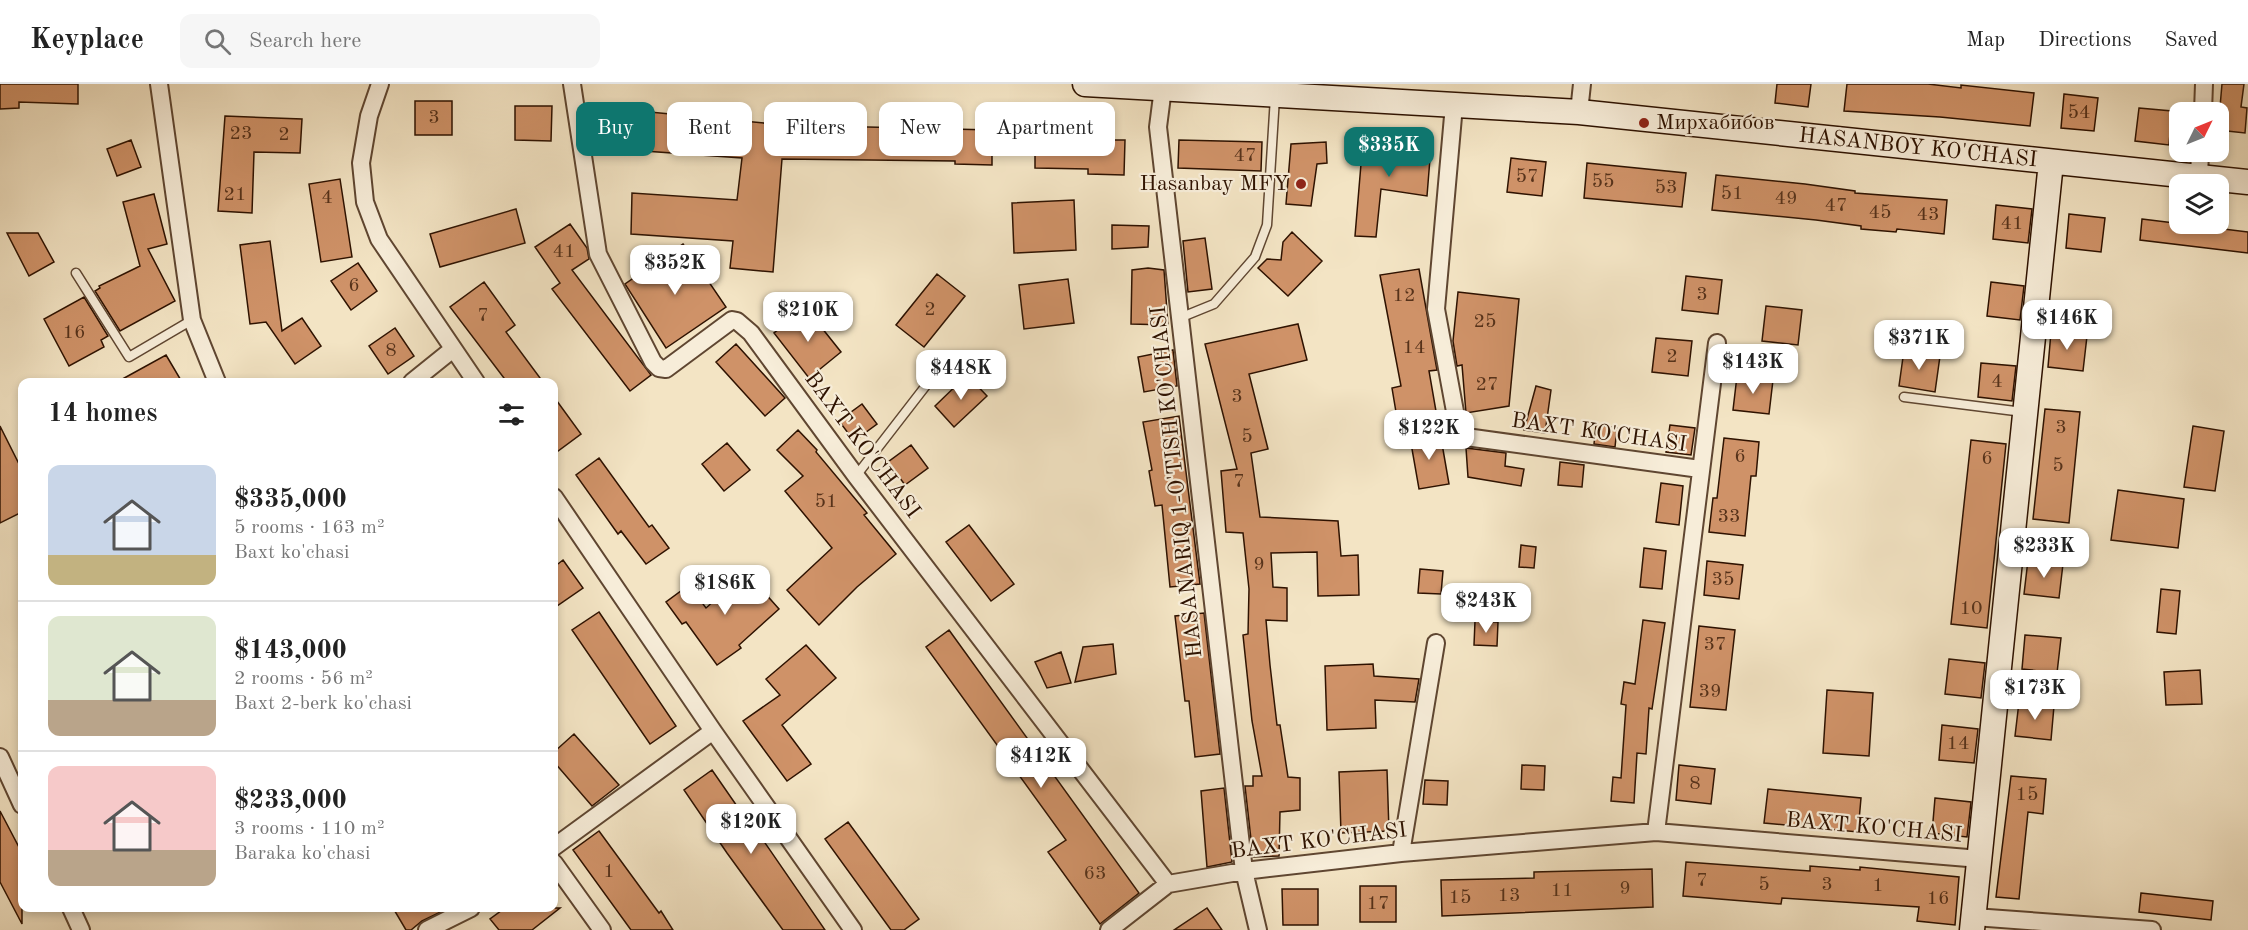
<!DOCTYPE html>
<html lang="en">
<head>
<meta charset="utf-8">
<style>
	body { margin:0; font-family:"Old Standard TT",serif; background:#f6f6f6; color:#222; height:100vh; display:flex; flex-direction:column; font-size:22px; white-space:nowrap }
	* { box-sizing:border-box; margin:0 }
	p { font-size:20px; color:#767676 }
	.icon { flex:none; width:33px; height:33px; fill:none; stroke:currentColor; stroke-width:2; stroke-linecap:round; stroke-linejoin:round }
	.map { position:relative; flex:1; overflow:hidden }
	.sheet { position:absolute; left:18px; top:294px; width:540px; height:534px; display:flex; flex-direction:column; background:#fff; border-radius:12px; box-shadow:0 3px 9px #0003 }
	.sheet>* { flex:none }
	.top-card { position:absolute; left:576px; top:18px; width:570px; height:54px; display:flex; gap:12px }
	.needle { width:39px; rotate:47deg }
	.controls { position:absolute; left:2169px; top:18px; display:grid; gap:12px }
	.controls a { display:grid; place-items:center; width:60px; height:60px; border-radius:12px; background:#fff; box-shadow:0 3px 9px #0003; font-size:30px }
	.price { position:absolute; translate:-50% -51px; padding:0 14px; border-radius:12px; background:#fff; color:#222; font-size:20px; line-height:39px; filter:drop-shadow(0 2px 3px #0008) }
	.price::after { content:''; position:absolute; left:50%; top:36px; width:18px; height:14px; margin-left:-9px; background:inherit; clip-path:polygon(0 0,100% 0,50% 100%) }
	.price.on { background:#0f766e; color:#fff }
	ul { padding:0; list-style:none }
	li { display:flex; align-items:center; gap:18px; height:150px; padding:0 30px }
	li+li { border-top:2px solid #e0e0e0 }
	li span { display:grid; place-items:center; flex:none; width:168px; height:120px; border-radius:12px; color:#555 }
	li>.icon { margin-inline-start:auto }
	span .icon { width:72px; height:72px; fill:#fffc; stroke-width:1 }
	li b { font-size:26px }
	h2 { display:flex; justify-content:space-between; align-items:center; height:72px; padding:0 30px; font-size:26px }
	.tag { padding:0 21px; border-radius:12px; background:#fff; box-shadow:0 3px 9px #0003; font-size:21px; line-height:54px }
	.tag.on { background:#0f766e; color:#fff }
	header { display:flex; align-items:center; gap:36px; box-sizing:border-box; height:84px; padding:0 30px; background:#fff; border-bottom:2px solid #e0e0e0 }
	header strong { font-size:28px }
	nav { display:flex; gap:33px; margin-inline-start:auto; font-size:21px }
	.search { width:420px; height:54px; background:#f6f6f6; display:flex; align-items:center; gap:15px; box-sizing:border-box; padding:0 21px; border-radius:12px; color:#767676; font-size:22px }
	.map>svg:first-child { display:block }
	.building { fill:#cf9268; stroke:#2e1200; stroke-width:1.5 }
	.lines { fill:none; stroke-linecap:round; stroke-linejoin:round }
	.lane-casing { stroke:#5f4631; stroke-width:11 }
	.street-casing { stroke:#5f4631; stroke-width:20 }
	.secondary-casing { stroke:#2e1200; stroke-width:27 }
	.lane { stroke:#f7edd9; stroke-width:8 }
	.street { stroke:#f7edd9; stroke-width:16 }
	.secondary { stroke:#f7edd9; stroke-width:24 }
	.poi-dot { fill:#8f2418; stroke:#f7edd9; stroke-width:2 }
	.labels { text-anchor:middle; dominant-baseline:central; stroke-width:4.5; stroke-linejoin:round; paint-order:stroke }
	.number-label { font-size:20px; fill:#56321a }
	.poi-label { font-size:22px; fill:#2e1200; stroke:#f7edd9; text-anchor:start }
	.street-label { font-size:22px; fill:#2e1200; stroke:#f7edd9 }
</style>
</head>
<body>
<header>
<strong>Keyplace</strong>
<div class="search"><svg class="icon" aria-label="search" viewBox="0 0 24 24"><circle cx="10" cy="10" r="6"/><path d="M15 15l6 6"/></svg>Search here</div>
<nav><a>Map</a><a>Directions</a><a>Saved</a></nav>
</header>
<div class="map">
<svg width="2248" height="846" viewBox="0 0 2248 846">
	<rect width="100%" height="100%" fill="#f3e4c4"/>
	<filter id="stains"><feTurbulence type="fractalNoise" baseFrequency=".00333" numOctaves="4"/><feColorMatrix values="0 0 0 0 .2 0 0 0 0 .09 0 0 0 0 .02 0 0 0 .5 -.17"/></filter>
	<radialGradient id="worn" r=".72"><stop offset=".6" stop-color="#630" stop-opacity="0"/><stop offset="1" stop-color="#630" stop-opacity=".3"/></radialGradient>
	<!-- building -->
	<path class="building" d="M0 0H78V20L19 18V24L0 25Z
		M1777 0H1811L1808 23 1775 19Z
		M1847 0H1928L1961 4V1L2034 9 2030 42 1940 33 1844 27Z
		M2222 0H2244L2241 23 2247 24 2245 49 2218 46Z
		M2064 10 2098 14 2094 47 2061 44Z
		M415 17H452V51H415Z
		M515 22H552L551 57 515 56Z
		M608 24 784 41 992 46V81L955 80V77L782 75 773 188 730 184 733 157 631 150 632 109 737 116 742 74 602 64Z
		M2139 24 2172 27 2169 61 2135 57Z
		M225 32 302 35 300 69 254 68 252 129 218 127Z
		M1035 50H1072V56H1125L1124 91 1088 90V85L1035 84Z
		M131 56 141 83 117 92 107 65Z
		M1179 56 1262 58 1261 87 1178 84Z
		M1363 56 1431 62 1427 112 1381 105 1376 153 1355 152Z
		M1326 58 1327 79 1317 80 1311 122 1286 120 1291 60Z
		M1511 74 1546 78 1542 112 1507 108Z
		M1587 79 1686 89 1682 123 1584 114Z
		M1716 91 1805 100 1855 107V109L1947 116 1944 150 1897 145 1896 148 1861 145V142L1816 136 1712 126Z
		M340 95 352 173 321 178 309 100Z
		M154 110 167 160 148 165 175 217 120 247 95 207 100 204 99 202 140 182 123 118Z
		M1074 116 1076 166 1014 169 1012 119Z
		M1996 121 2032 125 2028 159 1993 155Z
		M516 125 525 159 440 183 430 150Z
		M2069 130 2105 134 2101 168 2066 164Z
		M2142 135 2248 148V169L2140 156Z
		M570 140 587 164 589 175 572 186 651 291 630 307 552 205 560 199 535 163Z
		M1112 141 1149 142 1148 163 1112 165Z
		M1292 148 1322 177 1288 212 1258 184 1267 175 1281 176 1283 158Z
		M7 149H38L54 178 29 192Z
		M1205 154 1212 205 1188 208 1183 157Z
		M270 157 282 247 302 234 321 262 295 280 266 238 250 240 240 161Z
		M683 160 726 223 666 264 625 200Z
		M358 179 377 207 351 226 331 197Z
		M1148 184 1164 186 1168 241 1131 240 1132 186Z
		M1419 185 1437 286 1429 287 1437 333 1398 340 1392 304 1401 302 1380 191Z
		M937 190 965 212 924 263 896 241Z
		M1686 192 1722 196 1718 230 1682 226Z
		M1068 195 1074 239 1024 245 1019 201Z
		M484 198 515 241 506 248 543 298H507L450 223Z
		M1991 198 2024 202 2020 236 1987 232Z
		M1458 208 1519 215 1509 322 1466 329 1462 281 1457 282 1453 257Z
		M84 213 108 252 101 256 104 263 69 282 44 235Z
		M1766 222 1802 226 1798 261 1762 257Z
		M806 224 841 268 809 294 774 249Z
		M1298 240 1307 276 1249 290 1268 365 1251 369 1260 433 1338 437 1341 472 1358 471 1359 511 1318 512 1317 468 1271 469 1273 503 1287 504V537L1266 536 1270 581 1277 641H1280L1288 693 1300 694V726L1280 728 1279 772 1253 773 1245 702H1253V692H1262L1252 637 1243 551 1248 550 1249 505 1243 449 1226 448 1221 387 1237 385 1205 260Z
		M395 244 414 272 388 290 369 262Z
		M2051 248 2087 252 2083 287 2048 283Z
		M1656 254 1692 257 1688 292 1652 288Z
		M736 260 785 314 765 332 716 278Z
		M1173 266 1177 302 1144 308 1138 273Z
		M1904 266 1940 272 1935 308 1899 302Z
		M166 271 182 298H117Z
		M1981 279 2016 282 2012 317 1978 313Z
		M967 291 987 312 954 343 935 322Z
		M1737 292 1773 296 1769 330 1733 326Z
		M1536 302 1551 306 1545 349 1524 346Z
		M554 313 581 350 554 370Z
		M862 320 877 340 854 357 839 337Z
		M2045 325 2080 328 2069 439 2033 435Z
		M1179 332 1200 500 1170 503 1162 421 1155 422 1149 387 1152 386 1143 338Z
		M1596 341 1617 344 1615 363 1594 360Z
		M1670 341 1695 344 1691 371 1666 368Z
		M0 342 22 386V428L0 439Z
		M2193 342 2224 347 2215 407 2184 403Z
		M798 346 817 366 816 368 867 429 864 431 896 470 857 503 819 541 787 506 832 464 785 407 803 392 777 366Z
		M1409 348 1441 354 1449 400 1419 405Z
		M1724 354 1759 358 1756 392H1751L1745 452 1709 448 1713 414H1717Z
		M1971 356 2006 360 1987 544 1951 540Z
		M727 359 750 386 724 407 702 380Z
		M911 361 928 384 905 401 888 378Z
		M1466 364 1506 369 1505 382 1524 385 1521 402 1468 393Z
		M599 374 649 443 652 441 669 464 646 480 621 447 618 450 576 391Z
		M1560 378 1584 381 1582 403 1558 401Z
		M1661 399 1683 402 1679 441 1656 438Z
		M2118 406 2184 415 2178 464 2111 456Z
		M969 441 1014 500 991 517 946 458Z
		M1521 461 1536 463 1534 484 1519 483Z
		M1644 464 1666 467 1662 505 1640 503Z
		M563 476 583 504 554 524V483Z
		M2028 476 2063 480 2059 514 2024 510Z
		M1707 477 1743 481 1739 515 1704 511Z
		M1420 485 1443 487 1441 510 1418 509Z
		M746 488 779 525 739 561 741 564 717 581 686 538 682 540 666 518 689 501 706 524Z
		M2161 505 2180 507 2176 550 2157 548Z
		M599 528 676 642 650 660 572 546Z
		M1204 529 1220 670 1195 673 1189 617H1185L1175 532Z
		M1643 536 1665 539 1652 625 1649 624 1646 670 1637 669 1634 719 1611 717 1613 693 1621 694 1626 621 1621 620 1624 598 1635 600Z
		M1475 537 1498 538 1497 562 1474 561Z
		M1699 542 1735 546 1726 626 1690 623Z
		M949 546 1139 809 1100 840 1048 768 1066 756 926 563Z
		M2025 551 2061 554 2057 589 2022 585Z
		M1113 560 1116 590 1075 598 1083 563Z
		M806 561 836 594 782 641 811 680 787 697 743 637 780 611 766 595Z
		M1061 568 1071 599 1047 604 1035 578Z
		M1949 575 1985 579 1981 614 1945 610Z
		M1373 580 1374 592 1419 595 1415 618 1375 616 1376 644 1327 646 1325 582Z
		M2200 586 2202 620 2166 621 2164 588Z
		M1827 606 1873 609 1869 672 1823 669Z
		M2019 618 2054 622 2051 656 2015 652Z
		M1942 641 1978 645 1974 679 1939 676Z
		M574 650 619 701 592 722 554 678V668Z
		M1522 681 1545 682 1544 706 1521 705Z
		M1679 681 1715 685 1711 720 1676 716Z
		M712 686 759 754 761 753 825 846H783L727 769 684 706Z
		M1387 686 1389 747 1341 749 1339 688Z
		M2011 692 2046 695 2043 730 2028 728 2019 815 1996 813Z
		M1425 696 1448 697 1447 721 1423 720Z
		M1224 704 1232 778 1207 783 1201 707Z
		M1768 705 1861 714 1858 748 1764 739Z
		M1935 714 1971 718 1967 753 1932 749Z
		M0 727 22 769V840L0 798Z
		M848 738 919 835 904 846H891L825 755Z
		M599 747 659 829 661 827 673 846H631L573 766Z
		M1686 778 1810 787V782L1860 786V783L1959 793 1955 841 1917 837 1919 823 1782 814 1781 820 1683 812Z
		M1652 785 1653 823 1442 832 1441 796 1534 794V788Z
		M1360 802H1396V838H1360Z
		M1282 805H1318V841H1283Z
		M2141 809 2213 817 2211 836 2139 828Z
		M393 824H449L422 837 411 846H406Z
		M505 824H560L532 846H499L490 835Z
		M1207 824 1222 846H1174Z"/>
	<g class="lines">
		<defs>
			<path id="lane" d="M76 189 129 273 192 236
				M1182 233 1214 220 1255 173 1267 141 1275 13
				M1904 313 2023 328
				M856 392 931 295"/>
			<path id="street" d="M159 0 192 236 217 298
				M380 0 369 32 361 79 365 118 379 155 476 298
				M572 0 598 170 653 278 659 284 666 285 732 236 737 237 751 249 856 392 1168 800
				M1163 4 1158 43 1244 787 1258 846
				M1454 21 1436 225 1459 349 1466 353 1700 385
				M1579 28 1582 0
				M2203 28 2204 0
				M2199 93 2200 68
				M412 298 453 265
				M554 413 713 647 853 846
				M0 673 22 721
				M1656 748 1717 259
				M554 763 713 647
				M1401 769 1436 559
				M554 779 602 846
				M71 824 81 846
				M1974 833 2152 846
				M427 846 471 824
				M1109 846 1168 800 1244 787 1401 769 1656 748 1980 775"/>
			<path id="secondary" d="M1085 0 1579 28 2248 98
				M1972 846 2051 78"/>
		</defs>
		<!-- lane casing -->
		<use href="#lane" class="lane-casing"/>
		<!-- street casing -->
		<use href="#street" class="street-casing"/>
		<!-- secondary casing -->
		<use href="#secondary" class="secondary-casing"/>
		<!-- lane -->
		<use href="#lane" class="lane"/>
		<!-- street -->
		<use href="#street" class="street"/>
		<!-- secondary -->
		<use href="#secondary" class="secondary"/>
	</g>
	<!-- markers -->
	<g class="poi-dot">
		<circle cx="1644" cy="39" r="6"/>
		<circle cx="1301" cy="100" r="6"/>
	</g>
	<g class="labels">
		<!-- number labels -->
		<g class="number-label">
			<text x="2079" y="29">54</text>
			<text x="434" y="34">3</text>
			<text x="241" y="50">23</text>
			<text x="284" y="51">2</text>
			<text x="1245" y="72">47</text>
			<text x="1527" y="93">57</text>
			<text x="1603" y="98">55</text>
			<text x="1666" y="104">53</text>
			<text x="1732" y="110">51</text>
			<text x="235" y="111">21</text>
			<text x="327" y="114">4</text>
			<text x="1786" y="115">49</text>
			<text x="1836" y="122">47</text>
			<text x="1880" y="129">45</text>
			<text x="1928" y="131">43</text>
			<text x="2012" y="140">41</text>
			<text x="564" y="168">41</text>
			<text x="354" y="202">6</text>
			<text x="1702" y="211">3</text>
			<text x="1404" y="212">12</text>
			<text x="930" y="226">2</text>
			<text x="483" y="232">7</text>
			<text x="1485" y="238">25</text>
			<text x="74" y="249">16</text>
			<text x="1414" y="264">14</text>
			<text x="391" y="267">8</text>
			<text x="1672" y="273">2</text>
			<text x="1997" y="298">4</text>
			<text x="1487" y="301">27</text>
			<text x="1237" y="313">3</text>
			<text x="2061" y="344">3</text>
			<text x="1247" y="353">5</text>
			<text x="1740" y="373">6</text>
			<text x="1987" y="375">6</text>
			<text x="2058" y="382">5</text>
			<text x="1239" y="398">7</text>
			<text x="826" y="418">51</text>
			<text x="1729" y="433">33</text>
			<text x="1259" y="481">9</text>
			<text x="1723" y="496">35</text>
			<text x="1971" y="525">10</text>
			<text x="1715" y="561">37</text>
			<text x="1710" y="608">39</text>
			<text x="1958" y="660">14</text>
			<text x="1695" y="700">8</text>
			<text x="2027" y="711">15</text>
			<text x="609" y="788">1</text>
			<text x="1095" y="790">63</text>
			<text x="1702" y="797">7</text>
			<text x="1764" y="801">5</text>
			<text x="1827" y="801">3</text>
			<text x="1878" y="802">1</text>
			<text x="1625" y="805">9</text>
			<text x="1562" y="807">11</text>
			<text x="1509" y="812">13</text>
			<text x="1460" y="814">15</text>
			<text x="1938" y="815">16</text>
			<text x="1378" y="820">17</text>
		</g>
		<!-- poi labels -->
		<g class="poi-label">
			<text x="1656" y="39">Мирхабибов</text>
			<text x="1289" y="100" text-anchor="end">Hasanbay MFY</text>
		</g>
		<!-- street labels -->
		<g class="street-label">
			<text transform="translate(1918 64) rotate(6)">HASANBOY KO'CHASI</text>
			<text transform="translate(1599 349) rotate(8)">BAXT KO'CHASI</text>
			<text transform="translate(862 361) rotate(53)">BAXT KO'CHASI</text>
			<text transform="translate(1177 398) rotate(-96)">HASANARIQ 1-O'TISH KO'CHASI</text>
			<text transform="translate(1874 744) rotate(5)">BAXT KO'CHASI</text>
			<text transform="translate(1319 757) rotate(-7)">BAXT KO'CHASI</text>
		</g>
	</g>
	<rect width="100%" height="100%" filter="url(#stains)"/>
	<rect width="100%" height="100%" fill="url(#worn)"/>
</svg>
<div class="controls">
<a><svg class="needle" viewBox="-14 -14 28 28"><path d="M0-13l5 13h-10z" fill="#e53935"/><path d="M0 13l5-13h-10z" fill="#767676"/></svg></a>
<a><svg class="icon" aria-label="layers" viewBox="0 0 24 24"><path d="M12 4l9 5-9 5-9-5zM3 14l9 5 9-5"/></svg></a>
</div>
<b class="price on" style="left:1389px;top:94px">$335K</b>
<b class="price" style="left:675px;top:212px">$352K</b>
<b class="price" style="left:808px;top:259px">$210K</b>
<b class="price" style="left:2067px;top:267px">$146K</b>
<b class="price" style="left:1919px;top:287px">$371K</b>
<b class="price" style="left:1753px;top:311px">$143K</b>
<b class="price" style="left:961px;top:317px">$448K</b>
<b class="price" style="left:1429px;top:377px">$122K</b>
<b class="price" style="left:2044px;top:495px">$233K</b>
<b class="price" style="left:725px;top:532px">$186K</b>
<b class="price" style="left:1486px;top:550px">$243K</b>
<b class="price" style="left:2035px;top:637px">$173K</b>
<b class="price" style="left:1041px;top:705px">$412K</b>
<b class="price" style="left:751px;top:771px">$120K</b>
<div class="top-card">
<a class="tag on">Buy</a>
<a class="tag">Rent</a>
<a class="tag">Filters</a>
<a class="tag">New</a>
<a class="tag">Apartment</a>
</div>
<section class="sheet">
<h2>14 homes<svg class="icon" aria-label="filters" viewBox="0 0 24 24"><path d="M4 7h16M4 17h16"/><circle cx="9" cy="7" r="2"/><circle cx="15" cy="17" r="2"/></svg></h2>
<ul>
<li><span style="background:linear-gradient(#c9d6e8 75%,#c2b280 0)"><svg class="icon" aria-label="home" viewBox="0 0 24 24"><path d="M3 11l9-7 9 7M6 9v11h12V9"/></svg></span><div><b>$335,000</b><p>5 rooms · 163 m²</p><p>Baxt ko'chasi</p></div></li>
<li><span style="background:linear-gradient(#dfe7d0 70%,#b9a48a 0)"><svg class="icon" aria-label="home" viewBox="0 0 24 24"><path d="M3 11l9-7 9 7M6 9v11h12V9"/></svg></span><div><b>$143,000</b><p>2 rooms · 56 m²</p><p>Baxt 2-berk ko'chasi</p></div></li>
<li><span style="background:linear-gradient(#f6c9c9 70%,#b9a48a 0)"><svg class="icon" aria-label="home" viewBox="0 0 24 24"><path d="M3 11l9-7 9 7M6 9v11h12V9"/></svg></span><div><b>$233,000</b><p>3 rooms · 110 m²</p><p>Baraka ko'chasi</p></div></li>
</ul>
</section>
</div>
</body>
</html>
